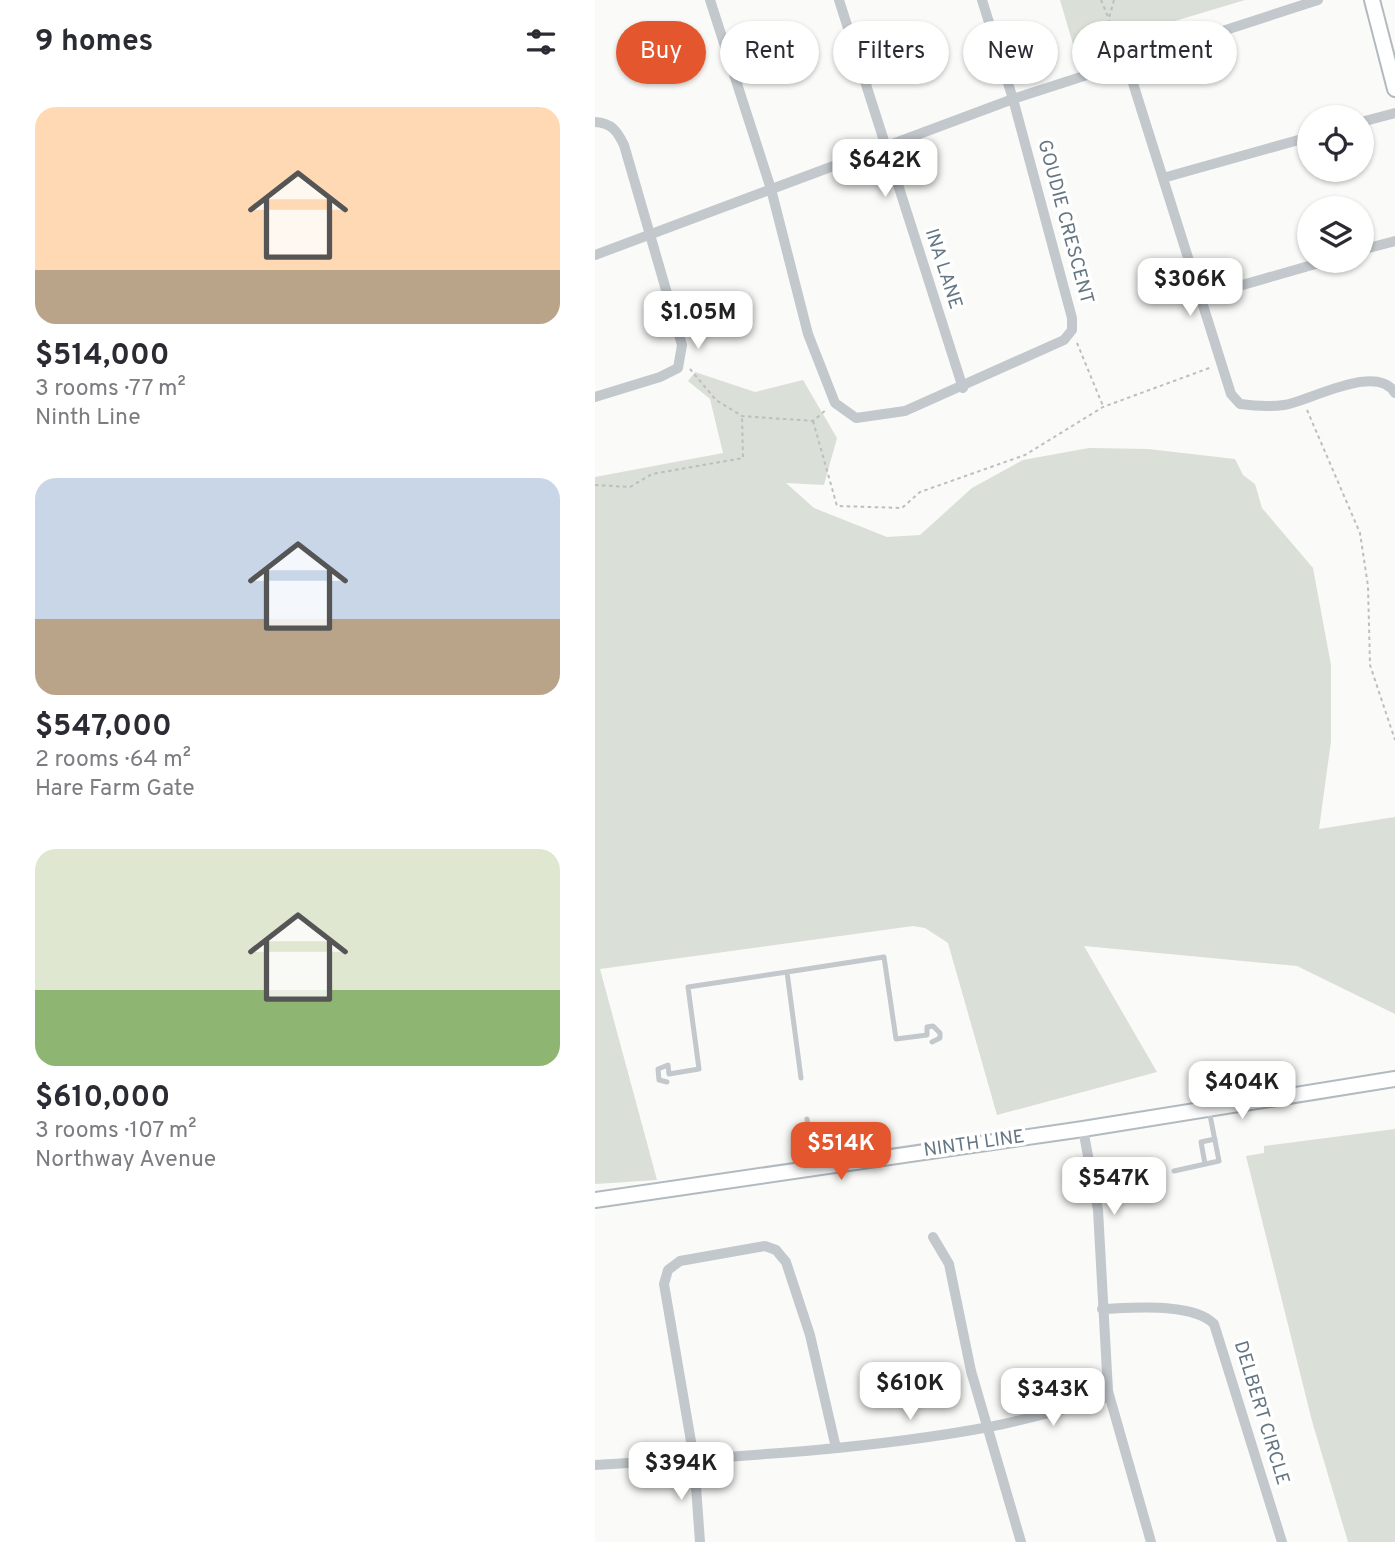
<!DOCTYPE html>
<html lang="en">
<head>
<meta charset="utf-8">
<style>
	body { margin:0; font-family:Overpass,sans-serif; background:#f7f7f7; color:#2b2b33; height:100vh; display:flex; flex-direction:column; font-size:26px; white-space:nowrap }
	* { box-sizing:border-box; margin:0 }
	p { font-size:23px; color:#7c7c81 }
	.icon { flex:none; width:38px; height:38px; fill:none; stroke:currentColor; stroke-width:2; stroke-linecap:round; stroke-linejoin:round }
	.map { position:relative; flex:1; overflow:hidden }
	.details { display:flex; flex-direction:column; background:#fff; width:595px }
	.details>* { flex:none }
	.hud { position:absolute; left:21px; top:21px; width:665px; height:63px; display:flex; gap:14px }
	.buttons { position:absolute; left:702px; top:105px; display:grid; gap:14px }
	.buttons a { display:grid; place-items:center; width:77px; height:77px; border-radius:50%; background:#fff; box-shadow:0 2px 5px #0004; font-size:35px }
	.price { position:absolute; translate:-50% -60px; padding:0 16px; border-radius:14px; background:#fff; color:#222; font-size:23px; line-height:46px; filter:drop-shadow(0 2px 4px #0008) }
	.price::after { content:''; position:absolute; left:50%; top:42px; width:21px; height:16px; margin-left:-10px; background:inherit; clip-path:polygon(0 0,100% 0,50% 100%) }
	.price.active { background:#e4572e; color:#fff }
	ul { padding:0; list-style:none }
	li { display:grid; align-content:center; gap:14px; height:371px; padding:0 35px }
	li span { display:grid; place-items:center; height:217px; border-radius:21px; color:#555 }
	li>.icon { margin-inline-start:auto }
	span .icon { width:126px; height:126px; fill:#fffc; stroke-width:1 }
	li b { font-size:30px }
	h2 { display:flex; justify-content:space-between; align-items:center; height:84px; padding:0 35px; font-size:30px }
	.chip { padding:0 24px; border-radius:32px; background:#fff; box-shadow:0 2px 5px #0004; font-size:24px; line-height:63px }
	.chip.active { background:#e4572e; color:#fff }
	main { display:flex; flex:1; min-height:0 }
	.map>svg:first-child { display:block }
	.green { fill:#dadfd7 }
	.lines { fill:none; stroke-linecap:round; stroke-linejoin:round }
	.secondary-casing { stroke:#b3babf; stroke-width:18 }
	.path { stroke:#bbbfc2; stroke-width:2; stroke-dasharray:3.5 3.5; stroke-linecap:butt }
	.lane { stroke:#c3c8cc; stroke-width:5 }
	.street { stroke:#c3c8cc; stroke-width:10 }
	.secondary { stroke:#fff; stroke-width:14 }
	.labels { text-anchor:middle; dominant-baseline:central; stroke-width:7; stroke-linejoin:round; paint-order:stroke }
	.street-label { font-size:19px; fill:#657683; stroke:#fff }
</style>
</head>
<body>
<main>
<section class="details">
<h2>9 homes<svg class="icon" aria-label="filters" viewBox="0 0 24 24"><path d="M4 7h16M4 17h16"/><circle cx="9" cy="7" r="2"/><circle cx="15" cy="17" r="2"/></svg></h2>
<ul>
<li><span style="background:linear-gradient(#ffd9b3 75%,#b9a48a 0)"><svg class="icon" aria-label="home" viewBox="0 0 24 24"><path d="M3 11l9-7 9 7M6 9v11h12V9"/></svg></span><div><b>$514,000</b><p>3 rooms · 77 m²</p><p>Ninth Line</p></div></li>
<li><span style="background:linear-gradient(#c9d6e8 65%,#b9a48a 0)"><svg class="icon" aria-label="home" viewBox="0 0 24 24"><path d="M3 11l9-7 9 7M6 9v11h12V9"/></svg></span><div><b>$547,000</b><p>2 rooms · 64 m²</p><p>Hare Farm Gate</p></div></li>
<li><span style="background:linear-gradient(#dfe7d0 65%,#8fb573 0)"><svg class="icon" aria-label="home" viewBox="0 0 24 24"><path d="M3 11l9-7 9 7M6 9v11h12V9"/></svg></span><div><b>$610,000</b><p>3 rooms · 107 m²</p><p>Northway Avenue</p></div></li>
</ul>
</section>
<div class="map">
<svg width="800" height="1542" viewBox="0 0 800 1542">
	<rect width="100%" height="100%" fill="#fafaf8"/>
	<!-- green -->
	<path class="green" d="M465 0H650L480 51Z
		M100 372 160 392 208 380 242 438 229 485 191 483 219 508 292 537 325 535 377 488 428 460 494 448 553 449 640 459 648 475 660 484 667 508 718 568 736 665V741L724 829 800 817V1014L702 966 489 946 562 1072 402 1115 353 943 330 928 318 926 5 969 62 1180 0 1184V477L128 453 115 399 93 381Z
		M800 1129V1542H753L717 1421 651 1156 669 1153V1146Z"/>
	<g class="lines">
		<defs>
			<path id="secondary" d="M777 0 800 89
				M0 1200 488 1129 800 1079"/>
		</defs>
		<!-- secondary casing -->
		<use href="#secondary" class="secondary-casing"/>
		<!-- path -->
		<path class="path" d="M506 0 513 17
			M519 0 514 18 519 53
			M482 343 508 406
			M95 369 121 400 147 416 218 421 231 410
			M712 410 765 533 773 586 775 665 800 740
			M218 421 242 506 307 508 325 492 430 455 508 407 617 367
			M0 485 35 487 57 474 148 458 147 416"/>
		<!-- lane -->
		<path class="lane" d="M192 972 289 957 301 1039 332 1035V1027L338 1026 345 1033V1038L337 1042
			M72 1082 64 1080 63 1069 73 1065 74 1074 104 1069 93 987 192 972 206 1078
			M212 1119 219 1166
			M610 1164 606 1142 620 1139
			M579 1171 624 1161 614 1110"/>
		<!-- street -->
		<path class="street" d="M115 0 176 189 213 334 240 403 261 418 310 411 469 340 477 330V318L418 99 387 0
			M244 0 368 388
			M531 61 636 394 645 404C659 406 675 407 689 405 715 401 782 362 800 393
			M0 122C17 123 22 131 29 145L87 345 83 368 65 377 0 397
			M766 122 800 113
			M568 178 714 137
			M766 250 800 241
			M0 255 418 99 723 0
			M606 297 731 261
			M488 1129 503 1210 513 1391 556 1542
			M338 1237 354 1264 376 1371 426 1542
			M507 1309C537 1308 598 1302 619 1324L687 1542
			M0 1465C131 1457 265 1451 394 1427 434 1419 474 1408 514 1397
			M105 1542 99 1459 69 1284 73 1270 85 1261 170 1246 181 1250 191 1262 215 1335 241 1448"/>
		<!-- secondary -->
		<use href="#secondary" class="secondary"/>
	</g>
	<g class="labels">
		<!-- street labels -->
		<g class="street-label">
			<text transform="translate(470 222) rotate(75)">GOUDIE CRESCENT</text>
			<text transform="translate(348 269) rotate(72)">INA LANE</text>
			<text transform="translate(379 1144) rotate(-8)">NINTH LINE</text>
			<text transform="translate(666 1413) rotate(73)">DELBERT CIRCLE</text>
		</g>
	</g>
</svg>
<div class="buttons">
<a><svg class="icon" aria-label="locate" viewBox="0 0 24 24"><circle cx="12" cy="12" r="6"/><path d="M12 2v4M12 18v4M2 12h4M18 12h4"/></svg></a>
<a><svg class="icon" aria-label="layers" viewBox="0 0 24 24"><path d="M12 4l9 5-9 5-9-5zM3 14l9 5 9-5"/></svg></a>
</div>
<b class="price" style="left:290px;top:199px">$642K</b>
<b class="price" style="left:595px;top:318px">$306K</b>
<b class="price" style="left:103px;top:351px">$1.05M</b>
<b class="price" style="left:647px;top:1121px">$404K</b>
<b class="price active" style="left:246px;top:1182px">$514K</b>
<b class="price" style="left:519px;top:1217px">$547K</b>
<b class="price" style="left:315px;top:1422px">$610K</b>
<b class="price" style="left:458px;top:1428px">$343K</b>
<b class="price" style="left:86px;top:1502px">$394K</b>
<div class="hud">
<a class="chip active">Buy</a>
<a class="chip">Rent</a>
<a class="chip">Filters</a>
<a class="chip">New</a>
<a class="chip">Apartment</a>
</div>
</div>
</main>
</body>
</html>
